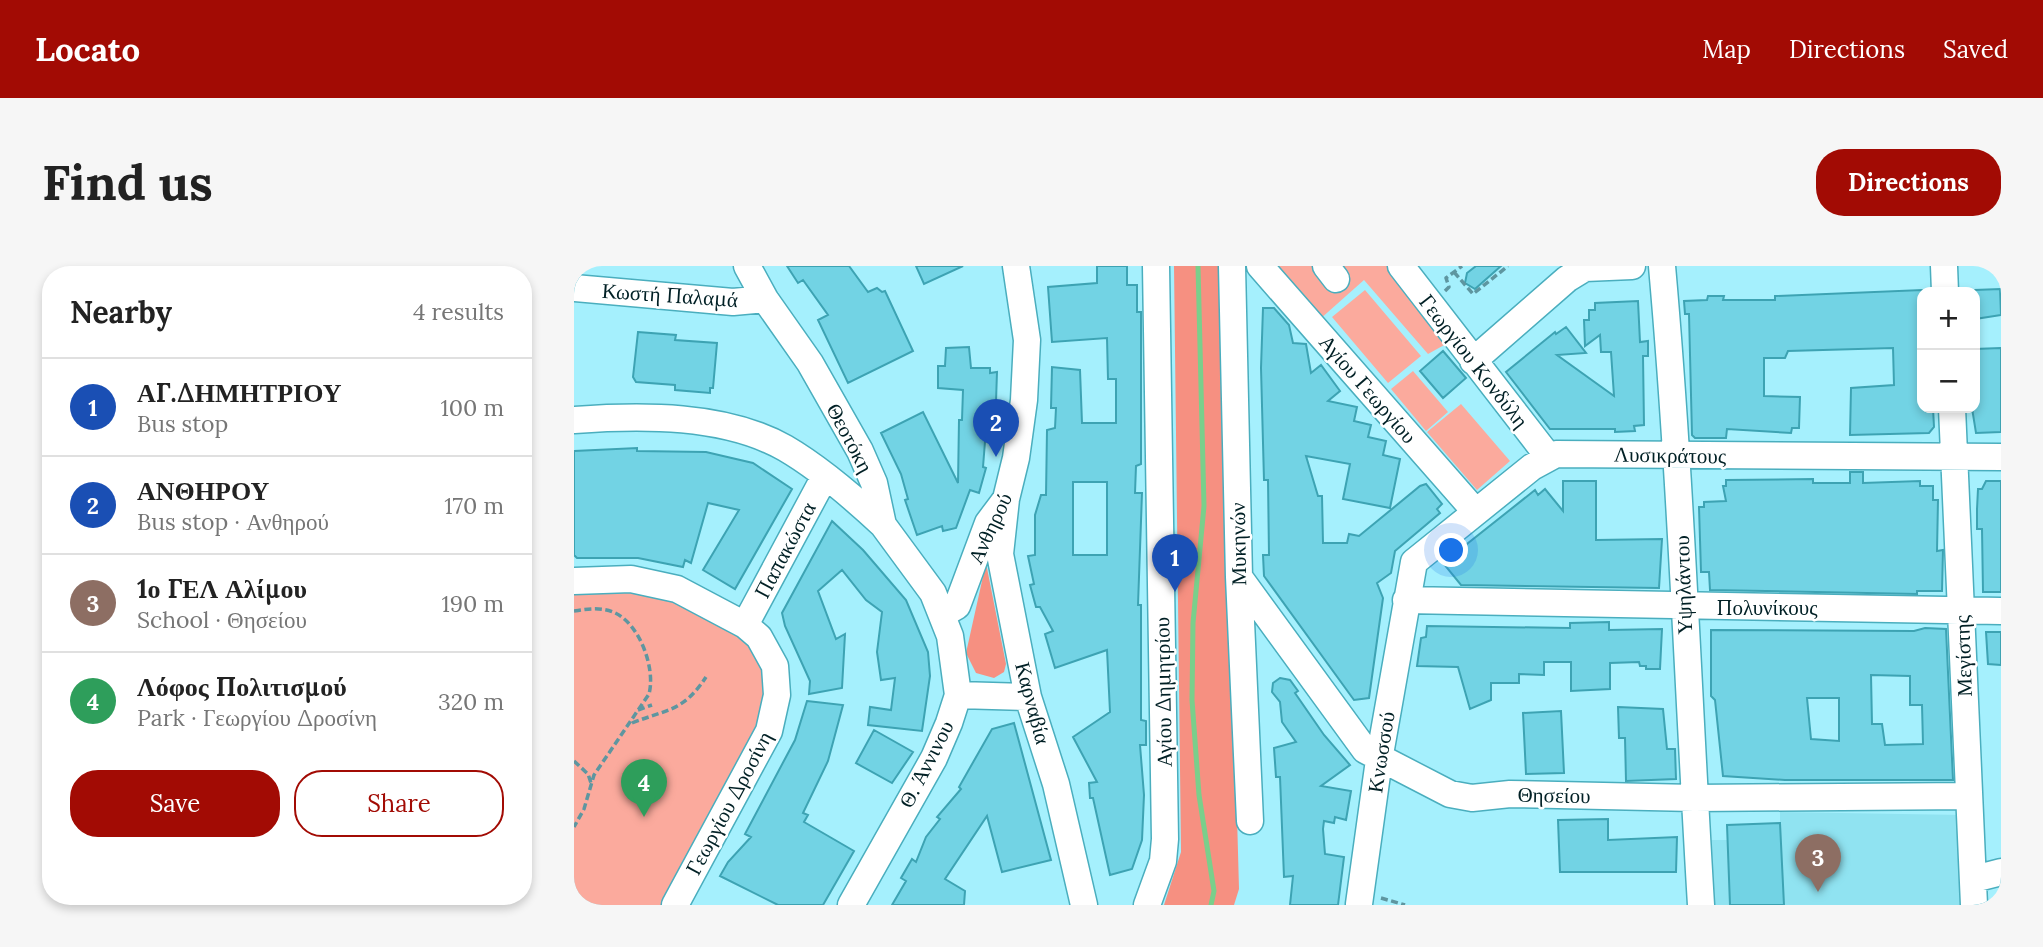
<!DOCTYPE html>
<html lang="en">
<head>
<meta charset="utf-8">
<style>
	:root { --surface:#fff; --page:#f6f6f6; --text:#222; --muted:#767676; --line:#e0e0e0; --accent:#a20b04 }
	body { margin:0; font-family:Lora,serif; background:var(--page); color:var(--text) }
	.controls { position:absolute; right:21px; top:21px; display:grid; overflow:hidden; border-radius:14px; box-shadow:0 4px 10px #0003 }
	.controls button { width:63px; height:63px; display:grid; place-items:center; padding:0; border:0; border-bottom:2px solid var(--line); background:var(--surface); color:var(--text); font:35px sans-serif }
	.you { position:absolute; left:878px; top:285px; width:24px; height:24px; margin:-18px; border:5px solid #fff; border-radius:50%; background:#1a73e8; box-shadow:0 0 0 10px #1a73e833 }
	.badge { display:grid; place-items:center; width:46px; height:46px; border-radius:50%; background:var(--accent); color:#fff; font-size:23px; font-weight:700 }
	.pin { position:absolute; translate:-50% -58px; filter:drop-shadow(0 2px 4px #0008) }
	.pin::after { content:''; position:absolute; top:37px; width:24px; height:21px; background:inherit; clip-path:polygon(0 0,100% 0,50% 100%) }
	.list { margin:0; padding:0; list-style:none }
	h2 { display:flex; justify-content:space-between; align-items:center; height:91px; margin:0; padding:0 28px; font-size:30px }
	h2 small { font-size:23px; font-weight:400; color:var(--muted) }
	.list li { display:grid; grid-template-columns:46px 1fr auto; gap:21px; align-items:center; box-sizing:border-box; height:98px; padding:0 28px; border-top:2px solid var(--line) }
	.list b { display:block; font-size:26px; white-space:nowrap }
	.list p { margin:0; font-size:23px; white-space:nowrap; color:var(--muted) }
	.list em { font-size:23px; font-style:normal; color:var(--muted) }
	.actions { display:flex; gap:14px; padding:21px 28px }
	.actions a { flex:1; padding:16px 0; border:2px solid var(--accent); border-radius:28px; text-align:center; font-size:24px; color:var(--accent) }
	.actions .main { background:var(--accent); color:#fff }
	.map { position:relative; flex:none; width:1427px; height:639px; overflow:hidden; border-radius:28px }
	header { display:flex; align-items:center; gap:42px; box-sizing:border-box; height:98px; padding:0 35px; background:var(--accent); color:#fff }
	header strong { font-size:33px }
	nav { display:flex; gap:38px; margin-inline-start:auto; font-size:24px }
	.intro { display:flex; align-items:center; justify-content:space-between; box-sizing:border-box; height:168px; padding:0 42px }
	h1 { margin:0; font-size:49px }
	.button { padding:18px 32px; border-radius:28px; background:var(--accent); color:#fff; font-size:24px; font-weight:700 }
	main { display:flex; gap:42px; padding:0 42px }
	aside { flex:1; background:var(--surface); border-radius:28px; box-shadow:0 4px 10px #0003 }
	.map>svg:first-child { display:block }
</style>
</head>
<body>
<header>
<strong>Locato</strong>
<nav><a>Map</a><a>Directions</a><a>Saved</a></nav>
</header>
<div class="intro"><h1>Find us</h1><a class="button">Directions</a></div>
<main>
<aside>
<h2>Nearby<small>4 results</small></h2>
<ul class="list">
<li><span class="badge" style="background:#1a4fb4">1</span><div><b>ΑΓ.ΔΗΜΗΤΡΙΟΥ</b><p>Bus stop</p></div><em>100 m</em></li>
<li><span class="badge" style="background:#1a4fb4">2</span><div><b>ΑΝΘΗΡΟΥ</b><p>Bus stop · Ανθηρού</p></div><em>170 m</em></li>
<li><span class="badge" style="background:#8d6e63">3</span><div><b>1ο ΓΕΛ Αλίμου</b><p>School · Θησείου</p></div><em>190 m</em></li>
<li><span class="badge" style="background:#2e9e5b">4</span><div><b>Λόφος Πολιτισμού</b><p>Park · Γεωργίου Δροσίνη</p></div><em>320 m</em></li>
</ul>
<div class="actions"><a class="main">Save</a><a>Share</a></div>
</aside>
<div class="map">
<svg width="1427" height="639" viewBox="0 0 1427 639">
	<rect width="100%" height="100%" fill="#a5f0fd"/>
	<!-- built -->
	<path fill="#90e3f1" d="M1206 546 1389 549 1386 639H1141L1137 574H1153V559L1206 557Z"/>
	<!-- green -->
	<path fill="#fbaa9d" d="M701 0H816L872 78 854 88 790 14 745 54Z
		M791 24 847 90 814 117 758 51Z
		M839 105 874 146 852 165 817 123Z
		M887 138 936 195 903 224 853 166Z
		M0 322 77 324 174 374 189 403 191 451 92 639H0Z"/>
	<!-- forest -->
	<path fill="#f69081" d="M600 0H648L665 623 660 639H590L607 586Z
		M412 297 432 398 430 406 420 412 402 407 392 387Z"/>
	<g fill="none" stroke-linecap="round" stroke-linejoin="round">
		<!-- stream -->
		<path stroke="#7acf8b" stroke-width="5" d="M624 0 630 240 619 357 618 434 625 529 640 625 637 639"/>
	</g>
	<!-- building -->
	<path fill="#72d3e4" stroke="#3da3b3" stroke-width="2" fill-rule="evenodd" d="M213 0H275L294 26 303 22 308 26 311 25 339 85 274 117 244 54 254 49 229 14 224 17Z
		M342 0H389L350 18Z
		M523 0H553V19H563V46H567V198L562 200 561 227H568L564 339H567V454L572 455V479H566L570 529 568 574 558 603 536 609 519 532H516L515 517 523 516 499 471 536 446 533 384 481 402 471 368 479 365 466 341H462L456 319 460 318 454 290 461 289V249L467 229H472L473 164 481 162 482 142H477L478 101 506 104 508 157H542V113H534L533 72 478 76 474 21 523 17ZM499 216H533V289H499Z
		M902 0H927L901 23 891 17 893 7Z
		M1426 23 1427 49 1401 53V24Z
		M1348 24V142H1359L1360 161 1355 167 1276 169 1277 122 1320 119 1319 82 1214 85 1211 92H1190V130L1226 131 1225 162H1218L1217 167 1153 163 1152 172H1121L1118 169 1115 48H1111L1110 35 1133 34 1134 30H1150L1149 34H1201V30Z
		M1064 35 1066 76 1074 75V90H1069L1070 159 1060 160 1061 165 1041 166V163H976L932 106 981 66 982 68 992 61 1012 87 983 89 1040 130 1037 86H1027L1026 69 1011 80 1010 54H1015V44H1021V37Z
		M689 42H700L715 59 719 77 732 78 737 107 747 99 766 125 754 135 783 141 780 155 797 159 794 171 812 175 809 189 826 193 816 242 769 233 776 198 732 190 744 230H748L749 277H773L775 268 785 270 846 220 852 218 868 238 863 243 866 247 821 285 817 307 803 317 809 332 795 432 780 434 690 310 689 289H695L694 214H690L687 102Z
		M64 66 102 69 101 74 143 77 139 122H136V127L101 124V119L62 116 59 111Z
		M395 81 397 102H416V107L423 106 421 165 412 163 409 201 412 202 405 227 396 224 382 262 369 265 368 260 343 269 331 234 334 233 327 208 307 167 349 146 384 217 385 154H388L389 124 364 122V100H371L372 82Z
		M1427 82V166L1402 167 1398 142H1401V83Z
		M869 85 892 112 869 132 846 105Z
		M63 182V185L132 186 179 197 218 223 161 323 129 304 165 244 134 237 117 297 111 294 109 301 64 292H3L0 289V185Z
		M1276 206H1289V217L1346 215V220H1359V234H1364L1363 285 1369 284 1368 325H1343V328L1136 324 1135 306H1127L1125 241H1130V236L1152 235 1149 220H1152V214L1239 213V217H1276Z
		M989 215H1022V274L1088 273 1085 322 887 319 869 297 961 224 964 229 971 223 989 245Z
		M1412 215H1427V326H1409L1408 263H1403V243L1404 223H1408Z
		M258 255 289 284 332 334 354 386 356 410 348 465 294 459 296 441 317 444 321 412 307 414 303 386 308 346 292 334 268 304 244 325 262 373 271 368 268 422 235 428 236 415 211 360 208 347Z
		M1035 356V364L1088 363 1086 403H1072V400H1066L1065 396 1036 397V423L997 425V396H970V409L945 408V417H917V434L896 443 884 401 843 400 847 372 852 371 853 360 996 362V357Z
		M1351 362 1372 363 1379 514H1211L1149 510 1141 434 1137 430V364L1340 365ZM1297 409 1336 410V439H1348L1349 478 1311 479 1308 458H1298ZM1233 432H1265V475L1237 473Z
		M1412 366H1427V399L1414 398Z
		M706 412 716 414 724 425 721 427 750 469 776 499 747 520 777 525 772 554 761 551 760 557 750 555 749 563 751 588 770 591 764 639H716L719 610 710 611 706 511H702L700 482 722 476 708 456 706 436 698 426 699 417Z
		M233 435 269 439 254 495 229 547 234 549 230 556 280 585 249 639H204L146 610 154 596 177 571 171 568 221 474Z
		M1044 441 1089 443 1093 483H1101L1102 513 1052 515 1051 472H1045Z
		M987 445 990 507 952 508 949 447Z
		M440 457 477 594 428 606 413 550 371 613 391 625 390 639H318L332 615 327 612 338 593 342 596 352 571 366 553 363 551 387 523 385 521 418 463Z
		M300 464 339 486 318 517 282 497Z
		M1034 553V574L1103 571 1102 606H986L984 554Z
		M1206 557 1210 639H1156L1153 559Z"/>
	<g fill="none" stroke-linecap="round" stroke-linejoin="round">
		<!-- minor casing -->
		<g stroke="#4aaebe" stroke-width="29">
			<path id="minor" d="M173 0 191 33 236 97 286 185 300 217 309 259 359 327 376 370 384 429 375 457 360 492 277 639
				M658 0 665 311 676 555
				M686 0 901 245
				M752 0 762 13
				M827 0 974 190
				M1088 0C1107 213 1114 426 1127 639
				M1370 0 1371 26
				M0 22 159 36 191 33
				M899 95 993 13 1011 2 1058 0
				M1378 142 1400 639
				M0 154C67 149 151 148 211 182 247 203 279 231 309 259
				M432 233 426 288 454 431 482 518 510 639
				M665 311 791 484 876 528 898 532 936 528 1120 532 1395 530
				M0 315 57 313 103 323 171 359 185 371 201 400 203 429 195 465 101 639
				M832 334 1427 345
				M369 348 383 340 414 257 432 233 442 192 450 134 453 74 442 0
				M171 359 251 210
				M384 429 454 431
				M1400 613 1427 606
				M785 638 805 494 840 296 958 201 982 188 1427 191
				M573 639 589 595 591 573 582 0"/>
		</g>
		<!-- path -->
		<path stroke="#5e96a0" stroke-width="3.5" stroke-dasharray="7 3.5" stroke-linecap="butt" d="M880 6 899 28 934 0
			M871 25 875 21 872 12 888 0
			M0 345C13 343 26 341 39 346 65 356 82 402 75 428L20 509 10 543 0 561
			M64 444 78 439
			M58 457C93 443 109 446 132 411
			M0 495 14 508 17 517
			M807 632 831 639"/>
		<!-- minor -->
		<use href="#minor" stroke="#fff" stroke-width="26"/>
	</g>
	<g text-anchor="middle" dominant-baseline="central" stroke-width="5" stroke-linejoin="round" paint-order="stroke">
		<!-- street labels -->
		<g font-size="21" fill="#012025" stroke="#fff">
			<text transform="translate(96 29) rotate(4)">Κωστή Παλαμά</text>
			<text transform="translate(900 95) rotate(52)">Γεωργίου Κονδύλη</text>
			<text transform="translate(794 123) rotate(49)">Αγίου Γεωργίου</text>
			<text transform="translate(276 172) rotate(62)">Θεοτόκη</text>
			<text transform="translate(1096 189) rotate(1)">Λυσικράτους</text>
			<text transform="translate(416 262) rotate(-65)">Ανθηρού</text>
			<text transform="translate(664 278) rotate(-91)">Μυκηνών</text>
			<text transform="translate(211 284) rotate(-62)">Παπακώστα</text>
			<text transform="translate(1109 319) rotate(-92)">Υψηλάντου</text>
			<text x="1193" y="341">Πολυνίκους</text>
			<text transform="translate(1389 390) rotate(-92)">Μεγίστης</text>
			<text transform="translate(589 426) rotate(-91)">Αγίου Δημητρίου</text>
			<text transform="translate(459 437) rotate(75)">Καρναβία</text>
			<text transform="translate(807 486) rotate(-81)">Κνωσσού</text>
			<text transform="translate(352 498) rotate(-63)">Θ. Άννινου</text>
			<text transform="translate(980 529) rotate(1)">Θησείου</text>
			<text transform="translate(155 537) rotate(-62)">Γεωργίου Δροσίνη</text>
		</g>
	</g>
</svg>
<div class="controls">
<button>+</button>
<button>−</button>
</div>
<div class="you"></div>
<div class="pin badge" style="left:601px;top:326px;background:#1a4fb4">1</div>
<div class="pin badge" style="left:422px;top:191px;background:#1a4fb4">2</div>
<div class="pin badge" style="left:1244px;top:626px;background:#8d6e63">3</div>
<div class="pin badge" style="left:70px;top:551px;background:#2e9e5b">4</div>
</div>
</main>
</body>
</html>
